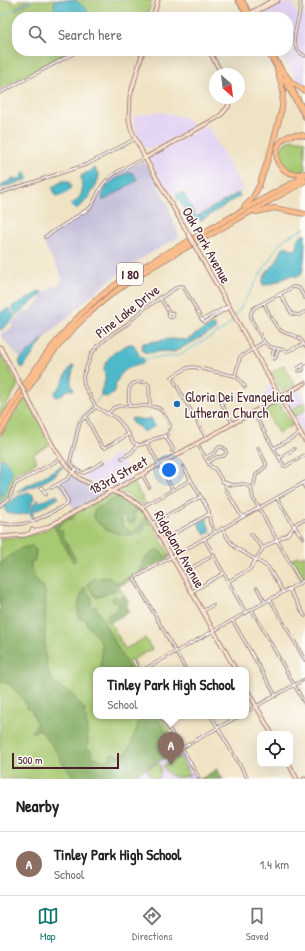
<!DOCTYPE html>
<html lang="en">
<head>
<meta charset="utf-8">
<style>
	:root { --surface:#fff; --page:#f2f2f2; --text:#222; --muted:#767676; --line:#e0e0e0; --accent:#0f766e }
	body { margin:0; font-family:"Patrick Hand",sans-serif; background:var(--page); color:var(--text) }
	.controls { position:absolute; right:12px; bottom:12px; display:grid; overflow:hidden; border-radius:8px; box-shadow:0 4px 16px #0002 }
	.controls button { width:36px; height:36px; display:grid; place-items:center; padding:0; border:0; border-bottom:1px solid var(--line); background:var(--surface); color:var(--text); font:20px sans-serif }
	.compass { position:absolute; left:209px; top:68px; width:36px; height:36px; border-radius:50%; background:var(--surface); box-shadow:0 4px 16px #0002; rotate:152deg }
	.scale { position:absolute; left:12px; bottom:10px; width:107px; box-sizing:border-box; padding-left:4px; border:2px solid #4a1f2b; border-top:0; font-size:11px; line-height:14px; white-space:nowrap; color:#4a1f2b; -webkit-text-stroke:3px #fdfcf7; paint-order:stroke }
	.you { position:absolute; left:169px; top:470px; width:14px; height:14px; margin:-10px; border:3px solid #fff; border-radius:50%; background:#1a73e8; box-shadow:0 0 0 6px #1a73e833 }
	.badge { display:grid; place-items:center; width:26px; height:26px; border-radius:50%; background:var(--accent); color:#fff; font-size:13px; font-weight:700 }
	.pin { position:absolute; translate:-50% -33px; filter:drop-shadow(0 1px 2px #0008) }
	.pin::after { content:''; position:absolute; top:21px; width:14px; height:12px; background:inherit; clip-path:polygon(0 0,100% 0,50% 100%) }
	.popup { position:absolute; left:93px; top:667px; width:156px; height:52px; box-sizing:border-box; display:grid; place-content:center; border-radius:8px; background:var(--surface); filter:drop-shadow(0 1px 3px #0005); font-size:13px; white-space:nowrap; color:var(--muted) }
	.popup b { font-size:15px; color:var(--text) }
	.popup::after { content:''; position:absolute; left:50%; top:100%; margin-left:-8px; border:8px solid transparent; border-top-color:var(--surface) }
	.list { margin:0; padding:0; list-style:none }
	h2 { display:flex; justify-content:space-between; align-items:center; height:52px; margin:0; padding:0 16px; font-size:17px }
	h2 small { font-size:13px; font-weight:400; color:var(--muted) }
	.list li { display:grid; grid-template-columns:26px 1fr auto; gap:12px; align-items:center; box-sizing:border-box; height:64px; padding:0 16px; border-top:1px solid var(--line) }
	.list b { display:block; font-size:15px; white-space:nowrap }
	.list p { margin:0; font-size:13px; white-space:nowrap; color:var(--muted) }
	.list em { font-size:13px; font-style:normal; color:var(--muted) }
	.icon { flex:none; width:22px; height:22px; fill:none; stroke:currentColor; stroke-width:2; stroke-linecap:round; stroke-linejoin:round }
	.map { position:relative; flex:none; width:305px; height:779px; overflow:hidden }
	.search { position:absolute; background:var(--surface); box-shadow:0 4px 16px #0002; left:12px; right:12px; top:12px; height:44px; display:flex; align-items:center; gap:10px; box-sizing:border-box; padding:0 14px; border-radius:16px; color:var(--muted); font-size:15px }
	.sheet { height:116px; background:var(--surface) }
	nav { display:flex; justify-content:space-around; align-items:center; box-sizing:border-box; height:56px; border-top:1px solid var(--line); background:var(--surface); font-size:11px; color:var(--muted) }
	nav a { display:grid; justify-items:center; gap:2px }
	nav .on { color:var(--accent) }
	.map>svg:first-child { display:block }
</style>
</head>
<body>
<div class="map">
<svg width="305" height="779" viewBox="0 0 305 779">
	<rect width="100%" height="100%" fill="#fdfcf7"/>
	<filter id="ink" filterUnits="userSpaceOnUse"><feTurbulence type="fractalNoise" baseFrequency=".025" numOctaves="2"/><feDisplacementMap in="SourceGraphic" scale="8" xChannelSelector="R" yChannelSelector="G"/><feConvolveMatrix kernelMatrix="1 2 1 2 8 2 1 2 1" color-interpolation-filters="sRGB"/></filter>
	<filter id="wash" filterUnits="userSpaceOnUse"><feTurbulence type="fractalNoise" baseFrequency=".012" numOctaves="4" result="noise"/><feDisplacementMap in="SourceGraphic" scale="16" xChannelSelector="R" yChannelSelector="G"/><feGaussianBlur stdDeviation="0.9" result="paint"/><feColorMatrix in="noise" values="0 0 0 0 0 0 0 0 0 0 0 0 0 0 0 0 0 1.4 0 .05"/><feComposite in="paint" operator="in"/></filter>
	<g filter="url(#wash)">
		<rect width="100%" height="100%" fill="#f0e3c4"/>
		<!-- built -->
		<path fill="#e3d3f3" d="M288 2 294 3 297 14 303 16 305 9V84L298 82 295 77V73L291 71 278 51H288V17H263V15L280 4Z
			M157 112 165 113 180 116 186 119 196 127 165 144 149 148H145L137 134 133 116Z
			M207 125 243 189 197 215 185 193 181 190 169 196 149 159 151 156Z
			M271 384 277 396 268 402 263 393 267 391 266 387Z
			M299 388 305 399V402L290 410 285 398Z
			M305 411V438L294 417Z
			M118 453 132 478 112 489 82 477 104 464 110 460 109 457Z
			M181 749 197 779H127Z"/>
		<!-- industrial -->
		<path fill="#c6c0da" d="M143 161 146 163 167 202 179 237 144 257 116 276 84 302 21 359 5 341 0 334 7 331 13 326 11 323 25 310 28 312 41 300 39 297 54 285 56 287 62 281 63 278 42 240 92 207 99 196 102 188 110 178Z
			M72 475 104 490V494L75 511 60 485Z"/>
		<!-- green -->
		<path fill="#a7c972" stroke="#78744e" d="M0 0H11L13 4 19 0H30L15 8 16 10 34 0H152L147 17H17V51H70L0 89Z
			M292 139 305 141V171C281 178 268 149 292 139Z
			M0 351 18 385 0 416Z
			M284 365 295 385 282 392 271 373Z
			M25 396 51 444 33 454 37 462 16 473 9 497 0 502V437Z
			M279 402 283 409 279 407 284 411 293 425 278 433 265 410 270 406H276L272 405Z
			M305 402V411L294 417 290 410Z
			M133 481 146 504 143 505 120 491 122 488Z
			M111 494C144 499 155 531 170 556L97 597H99L113 590H117L120 588 124 595 116 602 119 605C118 612 111 612 107 616L125 649 145 638 152 649 132 660 137 670H96V716H161L176 744 181 749 127 779H0V538L23 537 41 532Z
			M305 555V580L302 581 291 560 298 556 301 557Z
			M178 757H180L190 775C176 779 170 779 163 766Z
			M159 763C162 768 161 774 158 779H152L147 769Z"/>
		<!-- forest -->
		<path fill="#85ad64" stroke="#686648" d="M116 497 129 504 137 511 136 513 132 514 136 518 133 523H130L127 522 126 517 123 516 120 519 122 521V526L132 533 140 526 144 518 147 517 151 523 144 526 143 532C130 541 96 530 93 514L96 508 105 505 109 501 112 500Z
			M74 514 73 518 62 522 60 526H58V528L60 530 63 531 62 534 76 560 73 562 53 525Z
			M32 546 36 550 35 560 31 562V570L39 585 43 586 45 591C48 615 39 659 52 679 57 687 64 689 71 694 74 696 83 707 85 710V712L83 713 86 719 88 744 86 746 92 752V757L105 761 110 758V755L114 754 120 756C122 755 124 754 126 753 131 748 139 723 139 716H156L178 751 127 779H75L61 761 60 756 39 729 32 733 31 731 36 727C38 721 32 716 32 710L27 708C24 697 13 686 3 681L0 682V563L22 548Z
			M157 549 162 553 165 557 170 556 169 558 140 573C140 562 148 555 157 549Z
			M132 576 134 577 133 579 119 586 118 589C111 591 103 597 96 597L87 584 94 579 108 577 115 582H119Z
			M84 588H85L92 599 91 605 92 607H96L100 615 130 670H101C101 662 102 651 101 644 98 634 86 629 86 619H79C77 608 79 598 84 588Z
			M115 595 119 599 124 595 128 601 126 606 129 612 109 623 106 617 114 612 119 607V605L116 602H113L112 598Z
			M217 769 223 779H199H201Z"/>
		<!-- water -->
		<path fill="#4db9c9" stroke="#4c6c7a" d="M55 0H76C79 5 86 6 88 12L83 15 82 17H60L63 16V14C55 12 52 8 55 0Z
			M94 168 99 175C98 185 85 206 75 209L71 205C85 194 82 192 81 176Z
			M24 172H25L28 175V179L26 180 1 188 3 184 10 181 11 179H21Z
			M130 172 133 174 137 179 136 181 103 201C100 185 118 178 130 172Z
			M63 181H69L71 186C69 193 63 196 56 196L52 187Z
			M180 193 184 194 196 217 238 193 240 196 200 221 197 218 193 220 177 198 176 195Z
			M305 234C305 242 305 274 299 276 294 277 292 274 287 277 279 281 272 285 263 285L262 281 268 270 275 264 283 248 286 246 293 250 296 249 298 246 297 239Z
			M41 291 43 293 16 315 12 308 13 306Z
			M9 308 15 317 0 331V313Z
			M211 325H214L216 329 215 330 174 352 164 351 149 353 144 352 142 349V344L144 343 170 339 187 340Z
			M45 337 23 368 21 367 19 361Z
			M129 344H132L134 345 140 357 143 358 144 363C134 364 121 370 117 381 115 385 116 389 113 394L107 397 101 396C100 390 103 387 105 381 106 376 104 373 104 368 107 355 118 350 129 344Z
			M73 365 74 366 71 378V385L74 390H67L59 397 55 396V392C65 384 64 373 73 365Z
			M133 418 143 420 151 418 155 426 143 432 139 427 132 423 131 419Z
			M0 458 5 460 13 471 5 494 0 496Z
			M62 466V468C59 470 58 473 55 475 48 481 24 491 16 492Z
			M28 492 32 494 34 497 31 505 34 520 30 513 19 515 7 513 4 508 5 505 20 495Z
			M57 495 58 498 57 499 43 507 34 511 33 505 38 499 40 502Z
			M207 518V523L211 531 205 535 198 523Z"/>
		<g fill="none" stroke-linecap="round" stroke-linejoin="round">
			<!-- stream -->
			<path stroke="#4db9c9" stroke-width="1" d="M0 17 32 0
				M143 359 177 356 226 328 236 315 279 244 286 238 305 228
				M96 402 101 396
				M67 461 78 421 93 405
				M0 501 17 492"/>
		</g>
	</g>
	<g filter="url(#ink)">
		<g fill="none" stroke-linecap="round" stroke-linejoin="round">
			<!-- street casing -->
			<g stroke="#9d8178" stroke-width="3.5">
				<path id="street" d="M300 0C304 18 282 44 305 56
					M0 93 78 51
					M0 193 88 164 135 139
					M45 237 90 208C95 202 97 193 102 186 111 172 131 165 145 158
					M280 294 292 314 299 315 305 312
					M160 297 169 313
					M264 303C268 311 272 322 279 329 288 338 296 330 305 346
					M168.5 315a2.5 2.5 0 1 1 5 0a2.5 2.5 0 1 1-5 0Z
					M202 320 205 322 229 307
					M202 320 226 307H228
					M304 344 288 351 270 347 264 342 251 319V313L254 308 293 287 299 288 305 298
					M274 349 272 356 274 359 276 357 278 350
					M302 366 303 370 298 371V368L305 364
					M235 376 240 357 264 342
					M214 395 218 397 233 424
					M129 406C129 394 125 382 141 382 145 382 146 382 149 385L150 406
					M96 407 80 422 70 461C72 466 78 472 84 473L103 462
					M253 412 284 466H286L305 455
					M108 414 113 408 119 406H150L158 408 162 411 170 425 169 433 165 436 154 439 144 444 139 445 134 443 121 423 115 417 108 414 96 407 84 385 83 376 92 353 99 345 112 334 127 324 145 308 179 286H183L202 320
					M86 417 102 447 105 448 129 434
					M165 436 173 449 172 451
					M206 438 172 377 187 368 193 367 235 376 238 378 245 387
					M147 443 173 490
					M197 443 210 466 215 469 223 482 232 485 244 484 251 488 253 498 301 582
					M274 448 301 433
					M206 457 214 453 219 447H222L225 449 226 453 224 456 217 457 208 462
					M122 458 132 452 138 444
					M279 458 294 449
					M183 466 209 511 210 523 215 532
					M142 474 149 487
					M226 484V490L242 517
					M303 484 305 488
					M41 487 44 492 67 479 76 469
					M251 488 254 485 256 475 266 466V463L258 448
					M44 492 46 495
					M277 498 294 526 303 538
					M0 506 1 504 9 499 15 484 60 459
					M142 507 191 480
					M0 523C27 529 44 516 67 504L68 501 58 484
					M153 523 200 497
					M222 528 229 540 236 548 268 567 283 592
					M30 533 32 529 35 531
					M251 534 263 548
					M204 538 246 613
					M163 540 209 514
					M181 574 214 555
					M229 581 250 569 263 548 288 534 298 522 305 520
					M257 588 265 602
					M289 589 305 616
					M193 591 224 573
					M270 599 305 660
					M252 610 305 704
					M203 611 213 605
					M233 621 276 696
					M133 660 138 670
					M143 670 305 580
					M186 670 134 578 305 482
					M246 712 305 679
					M161 716 179 745 182 748 199 778
					M211 716 248 779
					M182 748 239 716"/>
			</g>
			<!-- secondary casing -->
			<g stroke="#9d8178" stroke-width="5">
				<path id="secondary" d="M250 13H254L278 0
					M153 17 158 0
					M239 17 247 15 273 0
					M143 51 130 96 129 119 131 129 145 158 189 235
					M209 51 222 74
					M145 158 220 116 228 107 230 98
					M196 248 305 441
					M0 347 19 382
					M28 399C40 421 60 467 82 480 105 492 128 491 147 513L236 670
					M0 537 25 535 48 527 305 383
					M246 688 272 734
					M289 764 297 779
					M304 779H305"/>
			</g>
			<!-- primary casing -->
			<g stroke="#9d8178" stroke-width="5.5">
				<path id="primary" d="M238 0 248 17
					M242 0 252 17
					M267 51 305 117
					M271 51 280 67
					M286 78 305 112"/>
			</g>
			<!-- highway casing -->
			<g stroke="#9d8178" stroke-width="6">
				<path id="highway" d="M279 66 292 83 305 91
					M305 136C267 126 267 182 305 173
					M244 207 252 199 259 186 272 147 282 108 283 90 277 69
					M256 212 274 208 305 214
					M0 424C23 385 47 349 79 316 111 282 153 261 194 238 231 217 268 196 305 176
					M0 433C25 393 49 351 84 318 122 281 168 257 215 232 245 215 275 198 305 181"/>
			</g>
			<!-- street -->
			<use href="#street" stroke="#fff" stroke-width="1.5"/>
			<!-- secondary -->
			<use href="#secondary" stroke="#fde4d1" stroke-width="3"/>
			<!-- primary -->
			<use href="#primary" stroke="#fabc8b" stroke-width="3.5"/>
			<!-- highway -->
			<use href="#highway" stroke="#fabc8b" stroke-width="4.5"/>
			<!-- secondary-bridge casing -->
			<g stroke="#9d8178" stroke-width="5" stroke-linecap="butt">
				<path id="secondary-bridge" d="M189 235 196 248
					M19 382 28 399"/>
			</g>
			<!-- secondary-bridge -->
			<use href="#secondary-bridge" stroke="#fde4d1" stroke-width="3"/>
		</g>
	</g>
	<!-- markers -->
	<circle fill="#1f6fb2" stroke="#fdfcf7" stroke-width="1.5" cx="177" cy="404" r="4"/>
	<g text-anchor="middle" dominant-baseline="central" stroke-width="3" stroke-linejoin="round" paint-order="stroke">
		<!-- shield labels -->
		<rect fill="#fdfcf7" stroke="#806168" stroke-width="1" x="117" y="263" width="26" height="22" rx="3"/>
		<g font-size="13" font-weight="bold" fill="#4a1f2b">
			<text x="130" y="274">I 80</text>
		</g>
		<!-- street labels -->
		<g font-size="14" fill="#4a1f2b" stroke="#fdfcf7">
			<text transform="translate(207 245) rotate(61)">Oak Park Avenue</text>
			<text transform="translate(127 311) rotate(-38)">Pine Lake Drive</text>
			<text transform="translate(118 475) rotate(-29)">183rd Street</text>
			<text transform="translate(180 549) rotate(60)">Ridgeland Avenue</text>
		</g>
		<!-- poi labels -->
		<g font-size="14" fill="#4a1f2b" stroke="#fdfcf7" text-anchor="start">
			<text x="185" y="396">Gloria Dei Evangelical<tspan x="185" dy="16">Lutheran Church</tspan></text>
		</g>
	</g>
</svg>
<div class="controls">
<button><svg class="icon" aria-label="locate" viewBox="0 0 24 24"><circle cx="12" cy="12" r="6"/><path d="M12 2v4M12 18v4M2 12h4M18 12h4"/></svg></button>
</div>
<svg class="compass" viewBox="-18 -18 36 36"><path d="M0-13l5 13h-10z" fill="#e53935"/><path d="M0 13l5-13h-10z" fill="#767676"/></svg>
<div class="scale">500 m</div>
<div class="you"></div>
<div class="pin badge" style="left:171px;top:765px;background:#8d6e63">A</div>
<div class="popup"><b>Tinley Park High School</b>School</div>
<div class="search"><svg class="icon" aria-label="search" viewBox="0 0 24 24"><circle cx="10" cy="10" r="6"/><path d="M15 15l6 6"/></svg>Search here</div>
</div>
<section class="sheet">
<h2>Nearby<small></small></h2>
<ul class="list">
<li><span class="badge" style="background:#8d6e63">A</span><div><b>Tinley Park High School</b><p>School</p></div><em>1.4 km</em></li>
</ul>
</section>
<nav>
<a class="on"><svg class="icon" aria-label="map" viewBox="0 0 24 24"><path d="M3 6l6-2 6 2 6-2v14l-6 2-6-2-6 2zM9 4v14M15 6v14"/></svg>Map</a>
<a><svg class="icon" aria-label="directions" viewBox="0 0 24 24"><path d="M12 3l9 9-9 9-9-9zM9 14v-3h6M13 9l2 2-2 2"/></svg>Directions</a>
<a><svg class="icon" aria-label="saved" viewBox="0 0 24 24"><path d="M7 4h10v16l-5-4-5 4z"/></svg>Saved</a>
</nav>
</body>
</html>
